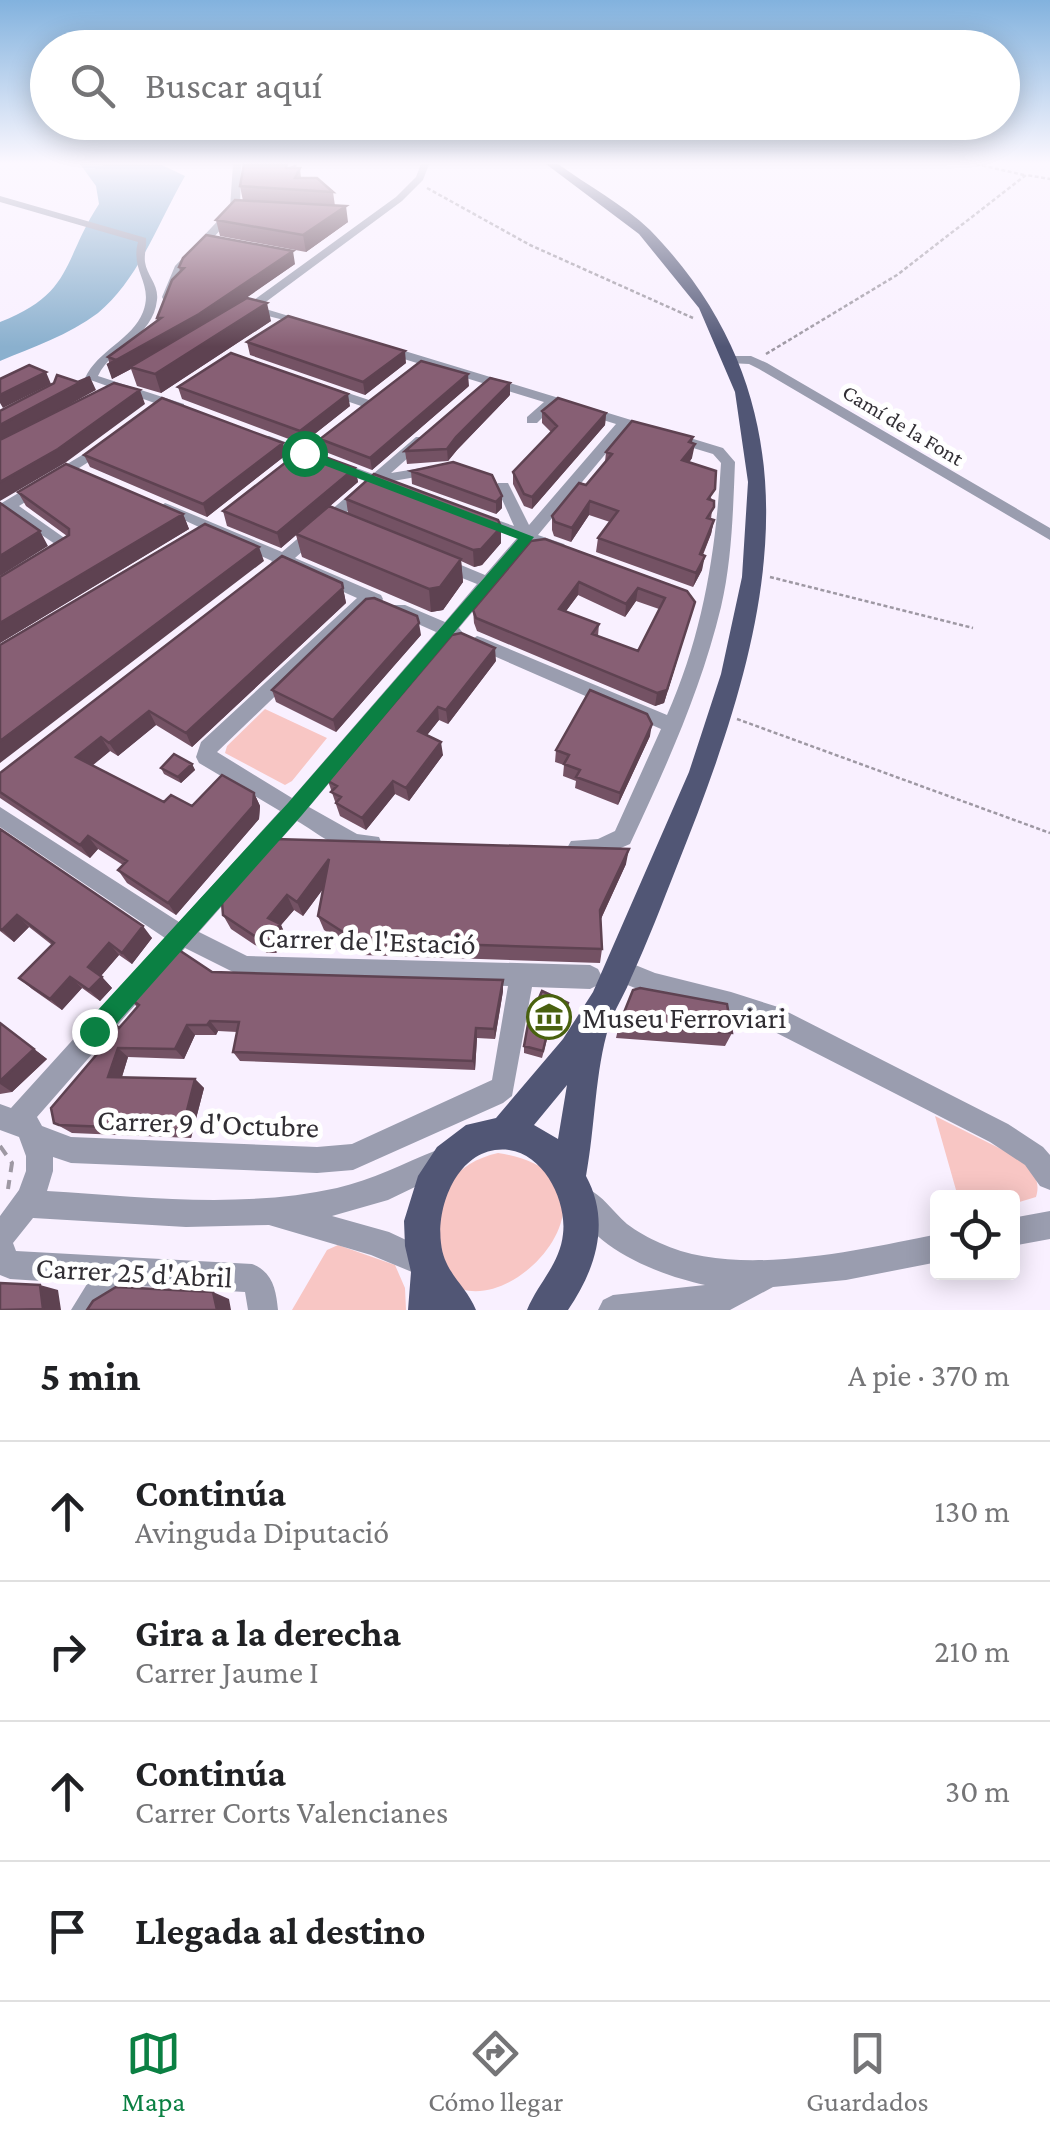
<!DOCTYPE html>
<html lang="es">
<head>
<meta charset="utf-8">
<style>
	:root { --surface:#fff; --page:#f2f2f2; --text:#202124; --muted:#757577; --line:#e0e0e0; --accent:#0b8043 }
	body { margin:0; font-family:"Crimson Pro",serif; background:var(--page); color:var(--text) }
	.controls { position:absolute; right:30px; bottom:30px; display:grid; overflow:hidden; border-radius:10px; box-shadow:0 5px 25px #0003 }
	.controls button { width:90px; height:90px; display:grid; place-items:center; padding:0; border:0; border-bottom:2px solid var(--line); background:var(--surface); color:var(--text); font:50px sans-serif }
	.stop { position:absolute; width:30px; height:30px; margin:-22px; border:8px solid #0b8043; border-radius:50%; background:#fff }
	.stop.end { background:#0b8043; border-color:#fff; box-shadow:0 2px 10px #0008 }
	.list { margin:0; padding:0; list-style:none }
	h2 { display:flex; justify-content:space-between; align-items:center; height:130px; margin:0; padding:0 40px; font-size:42px }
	h2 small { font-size:32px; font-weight:400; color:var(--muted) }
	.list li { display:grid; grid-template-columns:65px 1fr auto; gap:30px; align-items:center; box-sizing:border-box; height:140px; padding:0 40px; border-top:2px solid var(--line) }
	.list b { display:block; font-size:38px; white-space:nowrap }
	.list p { margin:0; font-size:32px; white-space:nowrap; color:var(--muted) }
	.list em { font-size:32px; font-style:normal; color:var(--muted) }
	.icon { flex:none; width:55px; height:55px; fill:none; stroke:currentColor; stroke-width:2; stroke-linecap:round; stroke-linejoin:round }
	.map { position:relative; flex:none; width:1050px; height:1310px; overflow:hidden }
	.search { position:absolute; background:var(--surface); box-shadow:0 5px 25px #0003; left:30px; right:30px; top:30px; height:110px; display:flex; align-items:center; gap:25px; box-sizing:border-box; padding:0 35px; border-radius:55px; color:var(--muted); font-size:38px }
	.sheet { height:690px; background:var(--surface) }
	nav { display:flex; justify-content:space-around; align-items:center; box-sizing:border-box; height:140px; border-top:2px solid var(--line); background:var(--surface); font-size:28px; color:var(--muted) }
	nav a { display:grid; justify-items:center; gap:5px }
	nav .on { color:var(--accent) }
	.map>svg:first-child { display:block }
</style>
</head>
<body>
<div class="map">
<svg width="1050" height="1310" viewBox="0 0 1050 1310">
	<rect width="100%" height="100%" fill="#f9f0ff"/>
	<!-- green -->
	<path fill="#f8c6c4" d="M265 709 327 738 292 781 285 785 225 753 227 746Z
		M935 1116 1023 1160C1033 1171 1041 1181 1036 1197L1013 1204 1012 1198 958 1197Z
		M498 1153C633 1173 528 1310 461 1289 448 1273 439 1264 438 1243 435 1197 450 1164 498 1153Z
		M338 1245 395 1265 405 1288 406 1310H292L327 1250Z"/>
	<!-- water -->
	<path fill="#8ab0ce" d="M80 164 162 165 185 176C159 221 139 279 98 313 69 335 33 347 0 361V322C74 293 62 261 99 204L96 186Z"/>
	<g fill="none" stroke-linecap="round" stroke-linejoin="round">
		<!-- path-far1 -->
		<path stroke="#9e98a3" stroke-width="2.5" stroke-dasharray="4 2.5" stroke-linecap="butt" d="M976 164 1024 175
			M427 188 530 245 693 318
			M766 354 897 275 1026 175 1050 179
			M770 577 973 628
			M737 719 1050 833"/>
		<!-- path -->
		<path stroke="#9e98a3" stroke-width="4" stroke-dasharray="11 8" stroke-linecap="butt" d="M0 1146 12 1163 8 1189"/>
		<!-- minor -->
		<path fill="#9a9daf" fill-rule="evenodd" d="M233 164H241L240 209 184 269 171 299H163L162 297 175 266 230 208Z
			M421 164H429L423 180 402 201 259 307 312 323V327L252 312H243V308L396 197 416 177Z
			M0 196 146 238C147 245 144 254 145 262 147 276 159 285 157 300 153 338 112 346 98 376L184 404V410H174L85 378C98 350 132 340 143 312 154 283 130 272 138 242L0 202Z
			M385 345 723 448 735 462C733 511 732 560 721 607 701 690 666 767 630 844L600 857 571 855 567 848 571 841 598 839 615 831 661 729 471 646 468 642 477 636 483 638 667 715C703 634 716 551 721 463L713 454 627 428 538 535 564 544 567 548 564 552 559 553 530 543 459 628 462 632 459 636 451 638 309 807 357 834 379 837 382 844 379 851C350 861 321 835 297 821L199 932 247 956 590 965 598 969 602 977 598 985 590 989 532 987 512 1096 503 1103 353 1170 317 1173 71 1163 53 1157V1171L47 1191C143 1197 242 1209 337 1188 372 1180 404 1163 437 1150L446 1154 450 1163 446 1172 388 1200 332 1216 389 1232 434 1253 438 1263 434 1273 424 1277 371 1255 269 1225 186 1227 33 1218 13 1243 16 1251 252 1264C273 1272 276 1290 278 1310H248L245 1292 121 1285 104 1310H71L87 1284 10 1279 0 1275V1216L19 1190 26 1171V1156L19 1137 0 1130V1104L11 1108 165 938 0 827V807L179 922 280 811 199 763 196 757 201 742 357 598 285 566 272 568 270 564 272 561 158 508 165 503 170 505 282 552 365 481 259 442V436H269L373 474 416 437H426L428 440 391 473 434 466 439 467V473L393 481 397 485 390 489 377 485 295 558 381 595 383 599 381 603 371 604 217 752 292 798 436 632 393 613 391 609 393 605H405L445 622 477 584 437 568 435 564 437 560H449L485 575 517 538 475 522 472 519 480 514 514 526 496 486 498 483H508L529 525 616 424 555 405 537 423H527V417L544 402 381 352V346ZM185 948 245 978 508 986 492 1080 352 1144 317 1147 71 1137 42 1126 37 1117Z
			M733 356H751L767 363 1050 528V540L759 369 749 364 729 363 727 360Z
			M330 387 372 401 373 404 367 408 326 394V388Z
			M104 442 111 446 109 449 19 506 73 544 60 558H48L46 554 55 544 8 512 0 516V504Z
			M618 958 655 973 731 992 778 1007 1008 1124 1043 1147 1050 1155V1190L1040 1186 1025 1165 990 1142 763 1026 655 996 610 978 606 970 610 962Z
			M586 1188C603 1195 613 1212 627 1224 636 1231 649 1238 660 1243 735 1279 859 1250 938 1234V1262L846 1280 773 1287 730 1310H598L603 1300 613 1295 705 1285C659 1275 592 1249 572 1202L576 1192Z
			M1050 1211V1239L1012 1246V1218Z"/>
		<!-- major -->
		<path fill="#515675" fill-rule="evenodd" d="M546 164H558C587 185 624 205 650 230 835 420 764 649 677 866 662 904 648 941 631 978 625 994 614 1010 609 1026 595 1070 595 1129 586 1176 611 1222 596 1269 568 1310H527C538 1283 560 1264 563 1234 567 1202 545 1155 509 1150 460 1144 436 1204 441 1243 444 1273 466 1285 476 1310H408L411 1272 405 1246 404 1221 418 1176 437 1147 466 1125 496 1118 563 1039 593 992 689 772 721 674 742 577 748 482 735 392 699 308 639 234ZM567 1085 558 1139 534 1125Z"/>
	</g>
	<!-- wall -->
	<path fill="#745264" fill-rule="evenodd" d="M297 164 296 168H300L301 178 333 192 335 206 348 222 306 252 220 236 216 220 243 201 240 186Z
		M295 264 241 301 271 321 161 393 137 386 131 369 112 379 108 357 158 320 157 318 180 272 179 267Z
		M247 342 406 363 365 395 250 355Z
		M469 386 372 470 323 451 320 439Z
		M178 387 350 406 302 444 182 399Z
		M510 395 457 450 448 461 407 464 405 451Z
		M542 411 606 413 605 425 532 509 524 506 513 484V472L551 432 542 423Z
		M692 443V458L689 463 713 501 711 519 714 520 711 534 703 555 702 570 693 587 596 552 598 538 610 522 589 515 571 542 554 536 552 530V516L586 485 605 462 606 452Z
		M84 455H286L207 517 90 467Z
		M453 462 502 508 496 514 412 484 411 471Z
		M355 468 358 482 330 506 348 513 346 499 501 543 482 565 474 567 461 561 463 582 443 610 431 612 302 557 296 535 281 548 227 526 223 511Z
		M18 492 183 514 189 529 0 643V577L67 536 26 506Z
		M531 541 695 602 664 703 655 706 477 631 474 623 473 610ZM578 595 625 617 636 601 659 609 638 651 598 636 599 624 566 611Z
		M342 583 346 603 192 747 156 725 118 756 110 751 92 766 164 802 192 806 254 793 260 806 259 819 176 915 127 883 118 870 123 865 98 849 90 858 0 798V773Z
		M421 635 336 732 276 702 272 690Z
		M496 661 448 724 439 720 427 735 443 755 409 801 395 794 366 830 340 816 328 781Z
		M650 736 618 805 575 788 576 781 563 776 564 765 555 762 556 750Z
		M192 764 195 770 181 783 164 774 161 768Z
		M0 829 152 938 132 964 119 955 101 976 112 988 100 1001 82 988 62 1010 32 989 19 978 52 945 29 927 14 942 0 931Z
		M275 839 626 864 601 919 602 949 600 963 362 955 324 930 318 916 323 889 303 916 294 910 281 925 287 939 276 953H267L231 929 223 915Z
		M212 972 503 991 495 1039 477 1038 475 1070 240 1061 233 1052 237 1032 218 1031 216 1035H195L184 1059 128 1057 122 1077 195 1079 204 1088 191 1138 72 1133 54 1123 96 1056 84 1046 119 1028 137 1007 128 997Z
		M568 1010 557 1036 549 1032 542 1058 524 1053V1046Z
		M0 1023 47 1059 12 1092 0 1094Z
		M619 1025 732 1033 725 1046 616 1038Z"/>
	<!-- shaded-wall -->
	<path fill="#5e4251" d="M346 206 348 222 306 252 303 235Z
		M293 251 295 264 203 328 130 367 131 369 112 379 107 365Z
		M267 303 271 321 161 393 155 374Z
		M405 351 406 363 365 395 363 382Z
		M46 372 51 384 3 408 0 403V395Z
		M468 374 469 386 372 470 370 458Z
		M90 377 96 390 0 443V425Z
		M510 383V395L457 450 448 461 447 449 456 437Z
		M140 390 145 404 65 463 0 501V482Z
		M348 394 350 406 302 444 300 431Z
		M606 413 605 425 532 509V497Z
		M693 437 691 449 695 444 692 458 679 474 682 460 689 442Z
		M283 443 286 455 207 517 203 504Z
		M355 468 358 482 281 548 277 533Z
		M502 496V508L496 514V502Z
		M590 501 589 515 571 542 572 528Z
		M183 514 189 529 0 643V623Z
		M714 520 711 534 697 568 700 554Z
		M501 527V543L482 565 474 567 473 550Z
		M40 531 48 546 0 576V556Z
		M259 547 264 561 0 763V741Z
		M705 556 702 570 693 587 696 573Z
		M461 559 463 582 443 610 431 612 429 589Z
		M579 582 578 595 558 622 559 609Z
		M343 588 346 603 192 747 186 733Z
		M638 588 636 601 625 617 626 604Z
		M695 602 664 703 655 706 657 693Z
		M419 623 421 635 336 732 333 720Z
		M495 648 496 661 448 724 446 710Z
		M438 707 439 720 420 744 418 731Z
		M149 711 156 725 118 756 109 743Z
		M652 724 650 736 618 805 620 793Z
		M101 737 110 751 85 771 76 757Z
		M441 742 443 755 409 801 406 788Z
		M192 764 195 770 181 783 178 777Z
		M393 781 395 794 366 830 362 818Z
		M254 793 260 806 259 819 176 915 168 903Z
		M88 836 98 849 90 858 80 845Z
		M629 849 626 864 598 925 600 910Z
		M329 859 334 874 303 916 297 902Z
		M287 895 294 910 281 925 287 939 276 953 269 939 268 918Z
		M17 915 29 927 14 942 2 930Z
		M143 926 152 938 132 964 122 953Z
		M109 943 119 955 99 978 88 967Z
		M70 977 82 988 62 1010 50 999Z
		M102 977 112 988 100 1001 89 990Z
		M503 980V991L495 1039 494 1029Z
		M568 1003V1010L557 1036 558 1029Z
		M210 1021 218 1031 216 1035 207 1025Z
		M187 1025 195 1035 184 1059 175 1049Z
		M476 1028 477 1038 475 1070 473 1061Z
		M118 1048 128 1057 119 1086 108 1077Z
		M34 1049 47 1059 12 1092 0 1084V1081Z
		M195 1079 204 1088 191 1138 182 1130Z
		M40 1285 58 1290 61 1310H42Z
		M213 1292 229 1299 231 1310H217Z"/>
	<!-- building -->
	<path fill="#875f74" stroke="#5e4251" stroke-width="2.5" fill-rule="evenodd" d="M244 164H287L286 168H300L295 178H317L333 192 240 186Z
		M235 200 346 206 303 235 216 220Z
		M206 235 293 251 199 314 107 365 116 360 108 357 161 318H157L172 280 184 268 179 267 183 258Z
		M247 298 267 303 155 374 130 367Z
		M288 316 405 351 363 382 247 342Z
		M231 353 348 394 300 431 178 387Z
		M421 361 468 374 370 458 320 439Z
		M29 365 46 372 0 395V379Z
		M57 375 78 382 90 377 0 425V411L54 383Z
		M490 378 510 383 456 437 447 449 405 451Z
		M114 383 140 390 58 449 0 482V440Z
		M162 398 283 443 203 504 84 455Z
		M558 398 606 413 532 497 524 494 513 472 557 426 542 411Z
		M632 421 693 437 689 442 695 444 682 460 716 471 715 489 708 499 714 501V507L707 518 714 520 700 554 705 556 696 573 598 538 618 511 590 501 572 528 555 522 552 516 579 483 586 485 612 454 606 452Z
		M303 449 355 468 277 533 223 511Z
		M453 462 492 475 502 496 496 502 411 471Z
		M66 464 183 514 0 623V577L69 535V529L18 492Z
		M374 474 498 520 501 527 481 549 473 550 346 499Z
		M0 503 40 531 0 556Z
		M329 506 461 559 440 587 429 589 296 534Z
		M205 524 259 547 0 741V645Z
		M545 539 687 591 695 602 667 690 657 693 476 618 473 610 531 541ZM579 582 626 604 638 588 665 598 638 651 592 634 599 624 559 609Z
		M282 556 342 583 343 588 186 733 149 711 109 743 101 737 76 757 164 802 171 795 192 806 222 775 254 793 253 806 168 903 118 870 127 861 88 836 80 845 0 792V773Z
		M374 598 417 616 419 623 333 720 272 690 366 599Z
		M461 633 495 648 446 710 438 707 418 731 441 742 406 788 393 781 362 818 336 803 341 797 331 792 337 786 328 781 452 635Z
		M590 690 647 714 652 724 620 793 576 777 580 770 564 764 569 755 556 750Z
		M174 754 192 764 178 777 161 768Z
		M0 829 143 926 122 953 109 943 88 967 102 977 89 990 70 977 50 999 19 978 54 943 17 915 2 930 0 929Z
		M275 839 629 849 600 910 602 949 357 941 318 916 329 859 297 902 287 895 268 918 280 924 269 939H259L223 915 222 902Z
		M173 946 212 972 503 980 494 1029 476 1028 473 1061 233 1052 239 1022 210 1021 207 1025H187L175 1049 118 1048 108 1077 195 1079 182 1130 59 1125 54 1123 51 1108 103 1047 84 1046 108 1019 119 1028 127 1019 139 1005 128 997Z
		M640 988 727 1004 732 1033 619 1025 633 990Z
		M542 991 568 1003 558 1029 549 1025 543 1051 524 1046 528 1024Z
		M0 1023 34 1049 0 1081Z
		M0 1283 40 1285 43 1309 0 1310Z
		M116 1287 213 1292 217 1310H87L93 1301Z"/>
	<!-- sky -->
	<linearGradient id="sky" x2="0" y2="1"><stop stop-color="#82b2de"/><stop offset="0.47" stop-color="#fcf8ff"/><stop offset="1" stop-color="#fcf8ff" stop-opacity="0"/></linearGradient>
	<rect width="1050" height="347" fill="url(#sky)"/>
	<!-- route -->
	<path fill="#0b8043" d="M300 451H309L534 537 302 815 103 1039 94 1042 86 1039 83 1031 86 1023 288 803 518 539 300 456Z"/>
	<!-- icons -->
	<defs>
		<g id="museum-ring" transform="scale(2.25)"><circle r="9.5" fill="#fff" stroke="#49610f" stroke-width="1.5"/><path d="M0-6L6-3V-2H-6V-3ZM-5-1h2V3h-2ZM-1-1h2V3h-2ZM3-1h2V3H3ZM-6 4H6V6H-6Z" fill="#49610f"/></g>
	</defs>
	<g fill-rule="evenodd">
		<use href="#museum-ring" x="549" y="1017"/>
	</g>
	<g text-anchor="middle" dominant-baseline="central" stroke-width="10" stroke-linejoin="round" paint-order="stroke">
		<!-- far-street labels -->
		<g font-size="22" fill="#312e34" stroke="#fff">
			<text transform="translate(903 425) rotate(31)">Camí de la Font</text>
		</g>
		<!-- near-street labels -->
		<g font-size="30" fill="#312e34" stroke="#fff">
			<text transform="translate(367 940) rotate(2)">Carrer de l'Estació</text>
			<text transform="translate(208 1123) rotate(2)">Carrer 9 d'Octubre</text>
			<text transform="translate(134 1272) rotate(3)">Carrer 25 d'Abril</text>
		</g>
		<!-- near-poi labels -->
		<g font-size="30" fill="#312e34" stroke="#fff" text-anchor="start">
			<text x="582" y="1017">Museu Ferroviari</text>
		</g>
	</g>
</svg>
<div class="controls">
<button><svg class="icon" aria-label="locate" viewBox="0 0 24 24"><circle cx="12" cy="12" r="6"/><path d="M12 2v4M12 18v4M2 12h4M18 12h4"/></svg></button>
</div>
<div class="stop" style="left:304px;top:453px"></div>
<div class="stop end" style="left:94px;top:1031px"></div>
<div class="search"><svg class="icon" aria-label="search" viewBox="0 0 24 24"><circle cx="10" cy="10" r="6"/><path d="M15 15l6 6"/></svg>Buscar aquí</div>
</div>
<section class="sheet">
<h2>5 min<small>A pie · 370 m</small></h2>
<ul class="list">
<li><svg class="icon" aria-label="ahead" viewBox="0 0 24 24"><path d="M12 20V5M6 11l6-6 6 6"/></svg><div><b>Continúa</b><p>Avinguda Diputació</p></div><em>130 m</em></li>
<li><svg class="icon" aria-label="right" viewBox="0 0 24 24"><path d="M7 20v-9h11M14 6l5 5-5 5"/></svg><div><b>Gira a la derecha</b><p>Carrer Jaume I</p></div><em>210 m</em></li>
<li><svg class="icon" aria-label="ahead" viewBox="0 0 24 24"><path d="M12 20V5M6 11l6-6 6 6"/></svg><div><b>Continúa</b><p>Carrer Corts Valencianes</p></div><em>30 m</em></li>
<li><svg class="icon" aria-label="arrive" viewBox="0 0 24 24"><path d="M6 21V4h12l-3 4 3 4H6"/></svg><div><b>Llegada al destino</b></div></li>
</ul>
</section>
<nav>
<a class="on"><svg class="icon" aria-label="map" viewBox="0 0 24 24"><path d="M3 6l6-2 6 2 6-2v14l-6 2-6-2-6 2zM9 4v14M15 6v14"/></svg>Mapa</a>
<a><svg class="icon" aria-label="directions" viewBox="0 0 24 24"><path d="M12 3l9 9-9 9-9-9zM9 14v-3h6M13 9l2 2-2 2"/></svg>Cómo llegar</a>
<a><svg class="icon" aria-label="saved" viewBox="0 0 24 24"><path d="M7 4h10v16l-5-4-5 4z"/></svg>Guardados</a>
</nav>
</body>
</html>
